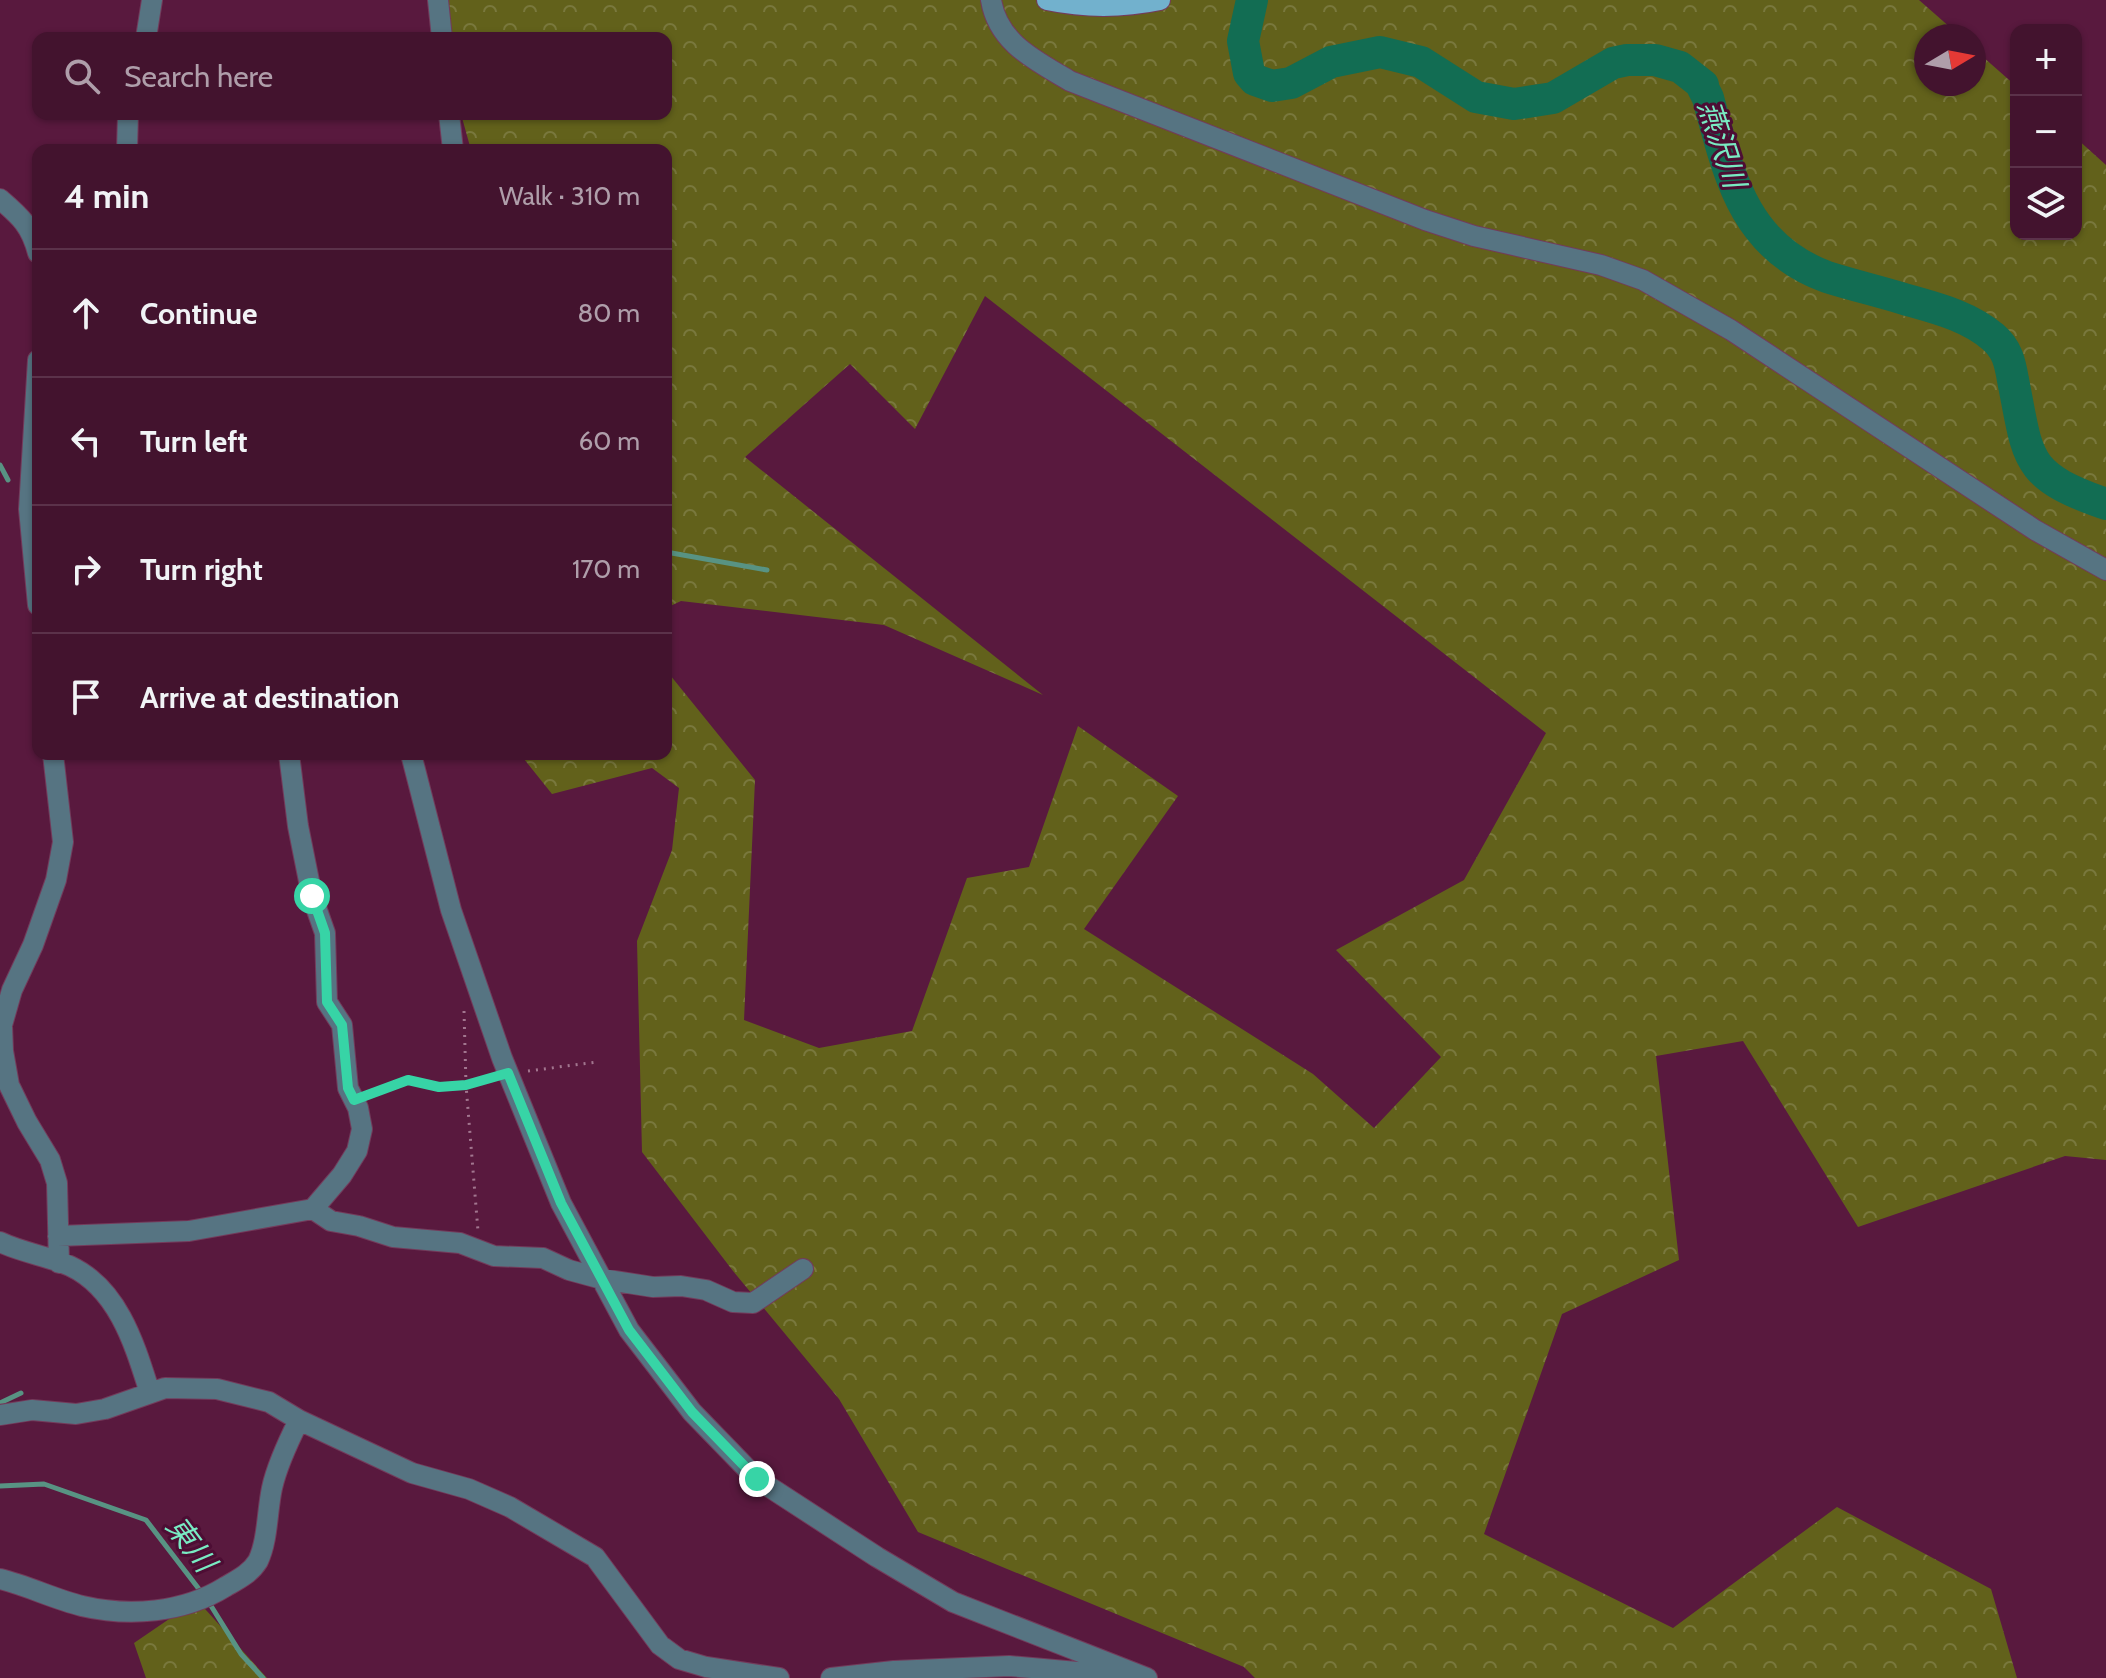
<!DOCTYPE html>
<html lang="en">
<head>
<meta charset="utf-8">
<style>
	:root { --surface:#43132e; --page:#4d203a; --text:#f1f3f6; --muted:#af9eaa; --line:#5b324a }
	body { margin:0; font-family:Cabin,"Noto Sans JP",sans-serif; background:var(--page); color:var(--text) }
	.controls { position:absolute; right:24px; top:24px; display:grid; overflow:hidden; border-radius:16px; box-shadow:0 2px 6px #0004 }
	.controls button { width:72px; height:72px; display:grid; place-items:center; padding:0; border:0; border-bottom:2px solid var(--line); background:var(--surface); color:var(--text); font:40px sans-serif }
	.compass { position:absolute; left:1914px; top:24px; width:72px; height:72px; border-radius:50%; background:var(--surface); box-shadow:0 2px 6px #0004; rotate:80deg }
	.stop { position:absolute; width:24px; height:24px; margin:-18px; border:6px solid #37d4a6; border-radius:50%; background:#fff }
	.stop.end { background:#37d4a6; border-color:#fff; box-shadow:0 2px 8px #0008 }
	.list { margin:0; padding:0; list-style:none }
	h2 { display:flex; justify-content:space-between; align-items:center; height:104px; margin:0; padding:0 32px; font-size:34px }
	h2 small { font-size:26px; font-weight:400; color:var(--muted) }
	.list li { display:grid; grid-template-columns:52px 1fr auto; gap:24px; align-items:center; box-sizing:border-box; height:128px; padding:0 32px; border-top:2px solid var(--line) }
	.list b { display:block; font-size:30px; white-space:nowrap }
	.list em { font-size:26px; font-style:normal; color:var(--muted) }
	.icon { flex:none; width:44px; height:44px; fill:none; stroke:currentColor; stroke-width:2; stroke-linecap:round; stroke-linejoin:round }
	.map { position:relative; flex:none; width:2106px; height:1678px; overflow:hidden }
	.search { position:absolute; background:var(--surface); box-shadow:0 2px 6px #0004; left:32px; top:32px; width:640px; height:88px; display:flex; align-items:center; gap:20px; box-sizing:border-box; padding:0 28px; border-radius:16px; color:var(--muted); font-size:30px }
	.panel { position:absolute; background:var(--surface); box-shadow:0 2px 6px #0004; left:32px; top:144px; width:640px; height:616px; border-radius:16px }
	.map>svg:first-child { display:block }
</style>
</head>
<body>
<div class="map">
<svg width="2106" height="1678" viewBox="0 0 2106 1678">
	<defs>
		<pattern id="forest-crowns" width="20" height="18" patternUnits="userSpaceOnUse" patternTransform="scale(2)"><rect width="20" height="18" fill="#62611b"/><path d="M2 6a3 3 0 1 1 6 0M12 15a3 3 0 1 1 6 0" fill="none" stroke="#79783d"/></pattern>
	</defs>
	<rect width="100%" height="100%" fill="#59193e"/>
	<!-- forest -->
	<path fill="url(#forest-crowns)" d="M429 0H1919L1960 36H1926V84H1974V49L2016 86V234H2076V138L2106 165V1160L2065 1156 1858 1227 1743 1041 1656 1056 1679 1260 1562 1314 1484 1534 1673 1628 1837 1507 1991 1589 2017 1678H1255L1244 1667 918 1532 839 1399 733 1271 642 1152 637 941 672 850 679 788 652 768 552 794 520 754H666V670L755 780 744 1020 819 1048 912 1031 967 878 1029 867 1078 726 1178 796 1084 929 1313 1074 1374 1128 1441 1057 1336 950 1464 880 1546 733 985 296 915 429 850 364 745 457 1043 695 884 625 681 601 666 608V465L671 459 666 443V150H471L461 114H666V38H440Z
		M197 1600 267 1678H146L134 1643Z"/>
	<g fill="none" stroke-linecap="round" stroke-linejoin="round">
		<!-- stream -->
		<path stroke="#589383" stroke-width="5" d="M0 465 8 480
			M666 552 767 570
			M0 1403 21 1393
			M0 1486 44 1484 146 1520 202 1593
			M208 1601 241 1654 263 1678"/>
		<!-- river -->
		<path stroke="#126d53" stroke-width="32" d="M1252 0 1243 41 1249 73 1255 80 1272 86 1291 83 1331 62 1380 52 1421 62 1476 97 1514 104 1553 98 1613 63 1627 60H1655L1680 67 1703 85 1701 84 1708 98C1729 175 1743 246 1827 277 1852 285 1878 291 1904 299 1935 308 1967 315 1993 337 2007 349 2010 362 2013 380 2029 460 2023 475 2106 504"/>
		<!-- minor casing -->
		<g stroke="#733b5b" stroke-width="22">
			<path id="minor" d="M438 0 442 38
				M991 0C998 43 1035 60 1070 81L1425 220 1474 236 1601 265 1643 280 1731 330 2035 530 2106 570
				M146 38 152 0
				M449 114 453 150
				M127 150 128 114
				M0 199C21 217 31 226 38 253
				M38 360 29 509 38 605
				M53 754 63 842 56 880 33 945 12 990 2 1025 3 1051 9 1085 27 1122 50 1160 57 1183 59 1263
				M411 754 451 910 502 1058 561 1203 629 1330 692 1412 757 1479 877 1557 953 1602 1147 1678
				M313 1209 331 1221 359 1226 393 1237 460 1243 494 1256 543 1258 569 1270 602 1279 653 1287 681 1286 706 1290 733 1302 753 1303 803 1269
				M58 1236 189 1231 313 1209 342 1175 357 1151 362 1129 358 1108 348 1088 342 1025 327 1002 325 933 312 896 298 826 289 754
				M0 1242C23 1253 48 1256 70 1266 119 1289 135 1346 150 1393
				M0 1415 32 1410 76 1414 105 1409 165 1388 217 1389 269 1402 299 1420 412 1473 469 1489 510 1507 595 1557 660 1645 679 1659 706 1667 779 1678
				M0 1579C28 1586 54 1599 82 1606 129 1617 183 1613 225 1587 237 1580 250 1574 258 1561 268 1540 267 1511 272 1488 277 1465 288 1442 299 1420
				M831 1678 894 1671 1009 1666 1122 1676"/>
		</g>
		<!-- major casing -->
		<g stroke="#733b5b" stroke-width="22">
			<path id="major" d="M1047 0C1085 8 1122 8 1160 0"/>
		</g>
		<!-- path -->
		<path stroke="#a2768f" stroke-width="3" stroke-dasharray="2 6" stroke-linecap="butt" d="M464 1011 466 1085 478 1231
			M528 1071 597 1062
			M373 1093 408 1080 439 1087 466 1085 489 1079"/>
		<!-- minor -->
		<use href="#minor" stroke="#567482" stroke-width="20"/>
		<!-- major -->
		<use href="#major" stroke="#72b1cd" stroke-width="20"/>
	</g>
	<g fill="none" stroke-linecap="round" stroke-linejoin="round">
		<!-- route -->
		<path stroke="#37d4a6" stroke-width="10" d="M312 896 325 933 327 1002 342 1025 348 1088 354 1100 408 1080 439 1087 466 1085 508 1073 561 1203 629 1330 692 1412 757 1479"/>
	</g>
	<g text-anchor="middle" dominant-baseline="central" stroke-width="6" stroke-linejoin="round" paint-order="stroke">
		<!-- water labels -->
		<g font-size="30" font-style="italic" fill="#79ebc3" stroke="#4d0d34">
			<text transform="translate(1722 144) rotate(72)">燕沢川</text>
			<text transform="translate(191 1544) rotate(53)">東川</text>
		</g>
	</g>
</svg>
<div class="controls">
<button>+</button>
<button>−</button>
<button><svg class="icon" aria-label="layers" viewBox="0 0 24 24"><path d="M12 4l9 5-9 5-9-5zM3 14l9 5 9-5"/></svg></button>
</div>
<svg class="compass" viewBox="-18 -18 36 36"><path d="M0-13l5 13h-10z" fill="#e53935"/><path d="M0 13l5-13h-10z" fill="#af9eaa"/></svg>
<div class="stop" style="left:312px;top:896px"></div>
<div class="stop end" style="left:757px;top:1479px"></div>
<div class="search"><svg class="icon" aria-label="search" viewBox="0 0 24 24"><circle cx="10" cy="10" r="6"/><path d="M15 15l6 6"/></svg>Search here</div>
<section class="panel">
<h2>4 min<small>Walk · 310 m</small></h2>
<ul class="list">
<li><svg class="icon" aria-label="ahead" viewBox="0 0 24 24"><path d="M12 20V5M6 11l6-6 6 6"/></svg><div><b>Continue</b></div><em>80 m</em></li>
<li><svg class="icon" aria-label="left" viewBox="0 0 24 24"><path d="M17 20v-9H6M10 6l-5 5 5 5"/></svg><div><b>Turn left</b></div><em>60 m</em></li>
<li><svg class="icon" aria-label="right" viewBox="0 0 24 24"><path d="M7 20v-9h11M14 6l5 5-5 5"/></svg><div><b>Turn right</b></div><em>170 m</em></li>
<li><svg class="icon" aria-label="arrive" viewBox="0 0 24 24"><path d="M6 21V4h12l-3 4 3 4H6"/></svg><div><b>Arrive at destination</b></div></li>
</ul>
</section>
</div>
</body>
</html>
